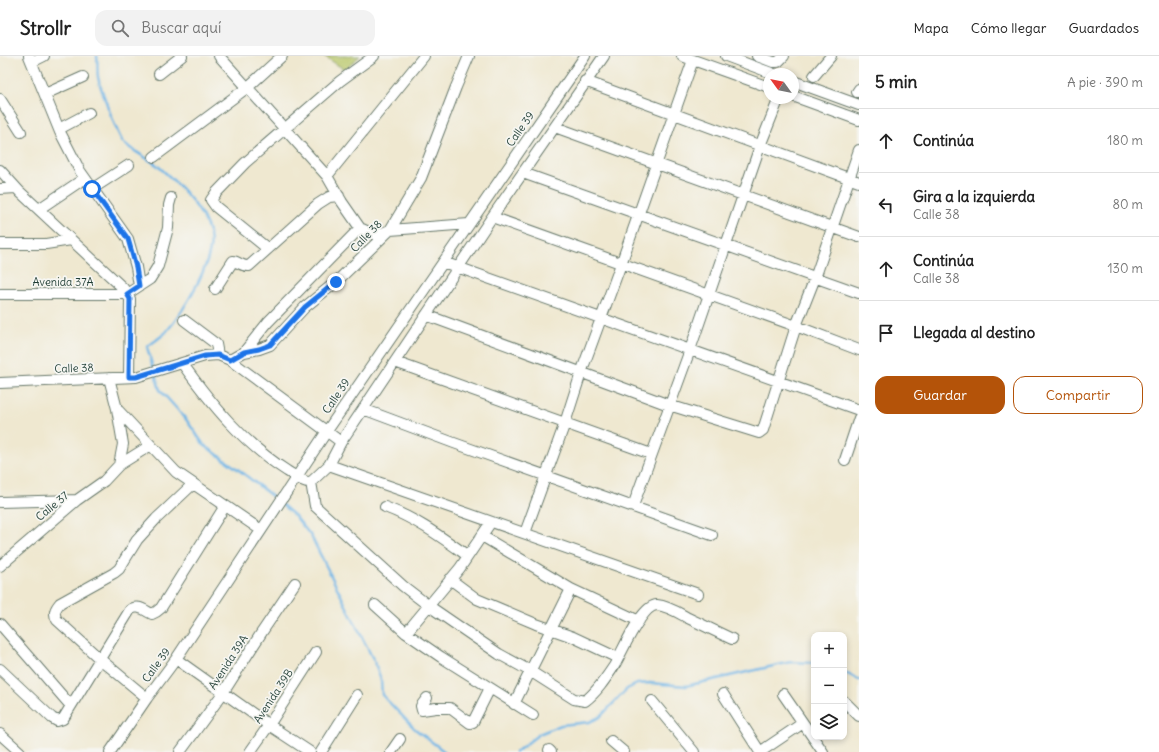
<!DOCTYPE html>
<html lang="es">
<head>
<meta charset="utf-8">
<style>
	:root { --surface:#fff; --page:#f2f2f2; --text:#222; --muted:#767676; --line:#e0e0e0; --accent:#b45309 }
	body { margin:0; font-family:Delius,sans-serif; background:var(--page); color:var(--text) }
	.controls { position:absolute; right:12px; bottom:12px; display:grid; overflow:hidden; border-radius:8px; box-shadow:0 2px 6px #0003 }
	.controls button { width:36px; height:36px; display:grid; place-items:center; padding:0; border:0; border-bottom:1px solid var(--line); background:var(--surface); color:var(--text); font:20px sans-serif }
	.compass { position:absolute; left:763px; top:12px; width:36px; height:36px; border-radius:50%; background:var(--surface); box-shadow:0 2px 6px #0003; rotate:303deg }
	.stop { position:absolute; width:12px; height:12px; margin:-9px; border:3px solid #1a73e8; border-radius:50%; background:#fff }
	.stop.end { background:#1a73e8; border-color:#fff; box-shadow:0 1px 4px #0008 }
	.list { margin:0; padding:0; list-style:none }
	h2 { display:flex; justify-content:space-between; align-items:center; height:52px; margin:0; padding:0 16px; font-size:17px }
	h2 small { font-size:13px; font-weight:400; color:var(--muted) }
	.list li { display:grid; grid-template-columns:26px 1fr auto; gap:12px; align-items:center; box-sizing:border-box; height:64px; padding:0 16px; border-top:1px solid var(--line) }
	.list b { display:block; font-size:15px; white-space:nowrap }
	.list p { margin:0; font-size:13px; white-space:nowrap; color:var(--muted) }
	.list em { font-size:13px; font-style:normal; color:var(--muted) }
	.actions { display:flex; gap:8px; padding:12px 16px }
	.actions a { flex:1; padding:9px 0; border:1px solid var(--accent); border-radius:12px; text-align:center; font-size:14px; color:var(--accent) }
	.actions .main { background:var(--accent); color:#fff }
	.icon { flex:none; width:22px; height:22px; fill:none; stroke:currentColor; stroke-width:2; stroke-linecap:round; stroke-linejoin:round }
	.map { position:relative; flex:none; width:859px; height:696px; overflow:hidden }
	header { display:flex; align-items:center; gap:24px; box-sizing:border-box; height:56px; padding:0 20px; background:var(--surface); border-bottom:1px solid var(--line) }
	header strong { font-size:19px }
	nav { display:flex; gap:22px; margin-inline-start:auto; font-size:14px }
	.search { width:280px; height:36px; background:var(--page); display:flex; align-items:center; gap:10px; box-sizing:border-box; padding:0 14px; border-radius:12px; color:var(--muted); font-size:15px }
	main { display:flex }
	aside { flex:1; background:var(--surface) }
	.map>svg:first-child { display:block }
</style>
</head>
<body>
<header>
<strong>Strollr</strong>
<div class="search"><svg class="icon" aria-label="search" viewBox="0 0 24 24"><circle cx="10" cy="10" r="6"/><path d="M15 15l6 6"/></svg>Buscar aquí</div>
<nav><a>Mapa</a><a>Cómo llegar</a><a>Guardados</a></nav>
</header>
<main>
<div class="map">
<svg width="859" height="696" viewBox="0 0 859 696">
	<rect width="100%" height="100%" fill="#f6f6f2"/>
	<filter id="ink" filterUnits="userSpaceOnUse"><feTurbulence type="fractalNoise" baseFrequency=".025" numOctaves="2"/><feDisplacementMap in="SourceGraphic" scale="8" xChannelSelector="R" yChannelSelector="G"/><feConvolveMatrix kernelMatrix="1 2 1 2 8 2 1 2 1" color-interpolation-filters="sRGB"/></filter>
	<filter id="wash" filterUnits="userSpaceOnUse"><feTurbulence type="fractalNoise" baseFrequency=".012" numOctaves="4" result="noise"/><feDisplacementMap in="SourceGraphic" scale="16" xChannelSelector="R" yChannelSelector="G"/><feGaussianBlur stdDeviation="0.9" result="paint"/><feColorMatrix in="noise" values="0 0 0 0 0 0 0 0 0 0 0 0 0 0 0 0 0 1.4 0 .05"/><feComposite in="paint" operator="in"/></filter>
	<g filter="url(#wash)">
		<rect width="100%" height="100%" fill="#efe8d0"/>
		<!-- green -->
		<path fill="#b9c769" stroke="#6c824e" d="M324 0H360L345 14Z"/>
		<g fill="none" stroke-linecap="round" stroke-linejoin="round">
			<!-- stream -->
			<path stroke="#70b5e6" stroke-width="2.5" d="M97 0C98 7 97 14 98 21 100 31 118 80 123 86 132 95 148 102 158 110 178 128 204 153 210 179 216 203 182 258 166 276 160 282 153 286 147 291L153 312
				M155 317 160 334 185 362 204 389 239 414 278 445
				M281 448 295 460 311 480 375 607 381 624 382 639 415 673 445 696
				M844 616 859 624
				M516 696 539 678 561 669 589 666 600 661 627 633 637 628 650 627 686 630 791 606 814 607"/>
		</g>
	</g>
	<g filter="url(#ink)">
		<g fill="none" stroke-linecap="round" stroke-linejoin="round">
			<!-- minor casing -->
			<g stroke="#68796b" stroke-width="12">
				<path id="minor" d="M29 0 60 76 80 115 128 183 136 211 139 230
					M219 0 327 120 342 146 360 172 373 178H380L390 174 469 168
					M682 0 769 31
					M726 0 774 18
					M757 0 773 6H778L784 0
					M32 6 44 0
					M159 18 182 0
					M814 20 831 0
					M585 25 859 126
					M793 25 859 49
					M857 36 859 33
					M45 38 83 21
					M793 40 859 64
					M0 43 21 76
					M555 71 859 181
					M59 73 89 57
					M154 101 248 31 282 0
					M0 114 20 136 123 232 130 243 129 321
					M523 117 859 237
					M327 120 424 0
					M0 133 16 132
					M92 133 129 109
					M39 153 85 122
					M492 161 796 270 859 294
					M0 188H46L71 184
					M268 193 216 151 211 144 216 137 245 107 340 25 374 0
					M443 206 859 354
					M215 233 233 205C239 206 243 211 249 210L318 148 329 141 339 140
					M0 238H127L150 223 158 210 168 172 169 149 171 142
					M426 259 669 349 759 377 763 374 796 270 815 222 859 94
					M184 264 216 288 218 299
					M244 296 268 266 360 172
					M230 304 244 296 259 293 270 289 305 251 336 226 390 174 421 122 456 31 469 0
					M395 306 651 398
					M182 307C212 349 243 387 287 415 294 419 303 427 311 426L329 409 341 386
					M109 322 117 353 123 388 119 409
					M0 327 136 321 205 300 218 299 230 304 341 386 492 161 604 0
					M117 353 176 416 261 474
					M363 353 454 387 712 479
					M845 404 859 362
					M329 409 698 538
					M311 426 315 450 403 530 429 550 499 598 530 615 574 643 585 645C597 636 606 622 614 610 622 597 641 549 657 549 668 550 679 557 688 562 703 569 717 576 732 583
					M0 446 77 444
					M633 450 690 294 760 90 779 42
					M385 451C417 463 441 481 468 500
					M525 477 565 367 581 317 621 208 693 4
					M482 480 571 533 639 565
					M0 510 77 444 104 425 119 409 151 389
					M450 523 477 543 536 568 573 581 618 602
					M375 549 406 577 441 601 533 659
					M0 568 71 650
					M406 577 460 512 491 466
					M176 603 269 669 310 696
					M0 613 52 662 57 665 63 663 130 554C137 548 144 554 152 558L156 556 161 552 225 450
					M723 638 760 696
					M783 638 823 696
					M147 642 100 603 57 564C53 557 55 553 60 547L114 517 119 513 137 484 156 463 193 428
					M427 642 421 650 422 654 436 652H450L470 667 473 666 490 632
					M652 645 694 696
					M844 645 859 660
					M514 648 571 533
					M0 678 20 696
					M611 685 624 696
					M549 694 551 696
					M110 696 147 642 176 603 327 375 585 0
					M180 696 223 637 262 576 295 527
					M250 696 269 669 316 596
					M321 696 357 639
					M391 696 400 683
					M760 696 803 667"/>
			</g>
			<!-- minor -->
			<use href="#minor" stroke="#fff" stroke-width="10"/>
		</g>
	</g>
	<g fill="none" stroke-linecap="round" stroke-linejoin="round" filter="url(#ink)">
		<!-- route -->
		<path stroke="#1a73e8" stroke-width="5" d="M92 133 128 183 136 211 139 230 127 238 130 243 129 321H136L205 300 218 299 230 304 244 296 259 293 270 289 305 251 336 226"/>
	</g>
	<g text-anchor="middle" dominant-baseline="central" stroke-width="3.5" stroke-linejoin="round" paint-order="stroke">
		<!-- street labels -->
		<g font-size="11" fill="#1f3d34" stroke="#f6f6f2">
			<text transform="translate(520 73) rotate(-55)">Calle 39</text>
			<text transform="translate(366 180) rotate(-46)">Calle 38</text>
			<text x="63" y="226">Avenida 37A</text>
			<text transform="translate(74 312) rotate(-2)">Calle 38</text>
			<text transform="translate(336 340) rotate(-56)">Calle 39</text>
			<text transform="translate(52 450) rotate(-40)">Calle 37</text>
			<text transform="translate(228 606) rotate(-57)">Avenida 39A</text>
			<text transform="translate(156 609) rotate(-54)">Calle 39</text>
			<text transform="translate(273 640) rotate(-57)">Avenida 39B</text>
		</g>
	</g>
</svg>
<div class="controls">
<button>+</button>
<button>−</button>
<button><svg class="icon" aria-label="layers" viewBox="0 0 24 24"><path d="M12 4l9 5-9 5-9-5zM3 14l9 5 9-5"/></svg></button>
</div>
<svg class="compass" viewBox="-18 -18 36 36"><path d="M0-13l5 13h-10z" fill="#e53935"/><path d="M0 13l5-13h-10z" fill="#767676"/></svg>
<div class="stop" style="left:92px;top:133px"></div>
<div class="stop end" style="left:336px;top:226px"></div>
</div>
<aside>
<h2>5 min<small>A pie · 390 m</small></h2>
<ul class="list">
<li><svg class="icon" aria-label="ahead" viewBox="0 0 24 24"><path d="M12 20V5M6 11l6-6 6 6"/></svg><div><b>Continúa</b></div><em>180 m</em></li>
<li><svg class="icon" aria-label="left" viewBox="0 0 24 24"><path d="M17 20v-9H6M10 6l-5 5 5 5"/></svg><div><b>Gira a la izquierda</b><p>Calle 38</p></div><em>80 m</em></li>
<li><svg class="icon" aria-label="ahead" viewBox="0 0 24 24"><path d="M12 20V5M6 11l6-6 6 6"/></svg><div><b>Continúa</b><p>Calle 38</p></div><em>130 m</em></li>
<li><svg class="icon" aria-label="arrive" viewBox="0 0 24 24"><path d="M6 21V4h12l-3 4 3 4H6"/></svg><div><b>Llegada al destino</b></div></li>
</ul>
<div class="actions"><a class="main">Guardar</a><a>Compartir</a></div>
</aside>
</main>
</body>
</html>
